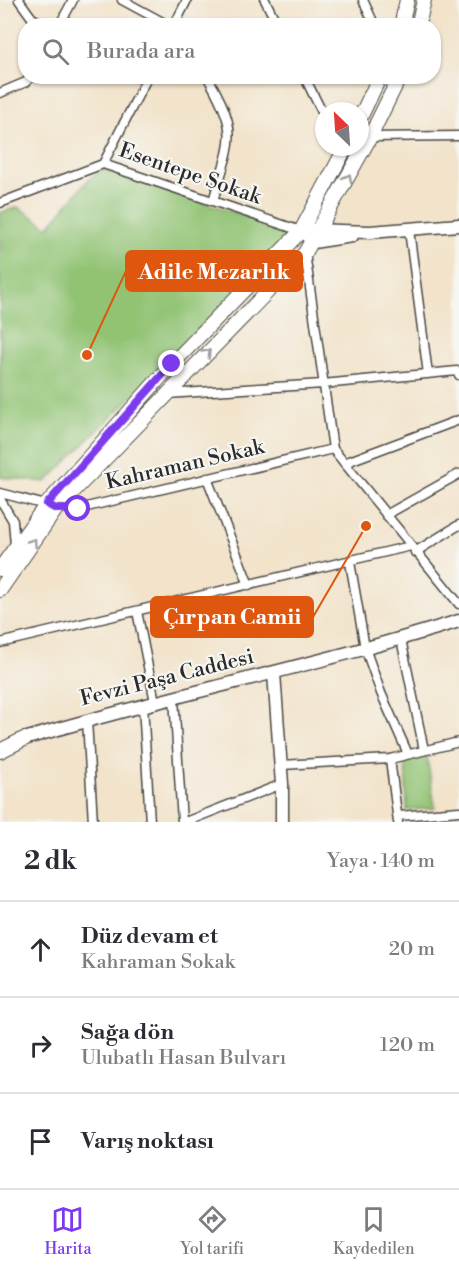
<!DOCTYPE html>
<html lang="tr">
<head>
<meta charset="utf-8">
<style>
	:root { --surface:#fff; --page:#f7f7f7; --text:#2b2b33; --muted:#7c7c81; --line:#e1e1e2; --accent:#7c3aed }
	body { margin:0; font-family:"Libre Bodoni",serif; background:var(--page); color:var(--text) }
	.compass { position:absolute; left:315px; top:102px; width:54px; height:54px; border-radius:50%; background:var(--surface); box-shadow:0 2px 4px #0004; rotate:335deg }
	.stop { position:absolute; width:18px; height:18px; margin:-14px; border:4px solid #7c3aed; border-radius:50%; background:#fff }
	.stop.end { background:#7c3aed; border-color:#fff; box-shadow:0 2px 6px #0008 }
	.list { margin:0; padding:0; list-style:none }
	h2 { display:flex; justify-content:space-between; align-items:center; height:78px; margin:0; padding:0 24px; font-size:26px }
	h2 small { font-size:20px; font-weight:400; color:var(--muted) }
	.list li { display:grid; grid-template-columns:39px 1fr auto; gap:18px; align-items:center; box-sizing:border-box; height:96px; padding:0 24px; border-top:2px solid var(--line) }
	.list b { display:block; font-size:22px; white-space:nowrap }
	.list p { margin:0; font-size:20px; white-space:nowrap; color:var(--muted) }
	.list em { font-size:20px; font-style:normal; color:var(--muted) }
	.icon { flex:none; width:33px; height:33px; fill:none; stroke:currentColor; stroke-width:2; stroke-linecap:round; stroke-linejoin:round }
	.map { position:relative; flex:none; width:459px; height:822px; overflow:hidden }
	.search { position:absolute; background:var(--surface); box-shadow:0 2px 4px #0004; left:18px; right:18px; top:18px; height:66px; display:flex; align-items:center; gap:15px; box-sizing:border-box; padding:0 21px; border-radius:24px; color:var(--muted); font-size:22px }
	.sheet { height:366px; background:var(--surface) }
	nav { display:flex; justify-content:space-around; align-items:center; box-sizing:border-box; height:84px; border-top:2px solid var(--line); background:var(--surface); font-size:16px; color:var(--muted) }
	nav a { display:grid; justify-items:center; gap:3px }
	nav .on { color:var(--accent) }
	.map>svg:first-child { display:block }
</style>
</head>
<body>
<div class="map">
<svg width="459" height="822" viewBox="0 0 459 822">
	<rect width="100%" height="100%" fill="#f6f6f2"/>
	<filter id="ink" filterUnits="userSpaceOnUse"><feTurbulence type="fractalNoise" baseFrequency=".0167" numOctaves="2"/><feDisplacementMap in="SourceGraphic" scale="12" xChannelSelector="R" yChannelSelector="G"/><feConvolveMatrix kernelMatrix="1 2 1 2 8 2 1 2 1" color-interpolation-filters="sRGB"/></filter>
	<filter id="wash" filterUnits="userSpaceOnUse"><feTurbulence type="fractalNoise" baseFrequency=".008" numOctaves="4" result="noise"/><feDisplacementMap in="SourceGraphic" scale="24" xChannelSelector="R" yChannelSelector="G"/><feGaussianBlur stdDeviation="1.35" result="paint"/><feColorMatrix in="noise" values="0 0 0 0 0 0 0 0 0 0 0 0 0 0 0 0 0 1.4 0 .05"/><feComposite in="paint" operator="in"/></filter>
	<g filter="url(#wash)">
		<rect width="100%" height="100%" fill="#f2e3ca"/>
		<!-- green -->
		<path fill="#91c373" stroke="#5e774f" stroke-width="1.5" d="M104 169 296 233 46 482 0 477V213L18 207 48 227 88 180Z
			M426 750 435 808 407 810 405 760Z"/>
	</g>
	<g filter="url(#ink)">
		<g fill="none" stroke-linecap="round" stroke-linejoin="round">
			<!-- street casing -->
			<g stroke="#494743" stroke-width="11">
				<path id="street" d="M19 0 32 18 48 26
					M122 0 170 26
					M265 0 278 26
					M363 0 375 26
					M59 26 73 0
					M174 26 187 0
					M207 76C241 135 231 139 213 201
					M304 76 324 116
					M0 93 26 82 32 76
					M370 137 459 136
					M103 164 148 76
					M0 203 103 164 301 231
					M409 230 428 374
					M305 253 333 449 459 604
					M167 394 323 384 457 371 459 375
					M344 463 459 420
					M207 478 249 585
					M0 493C26 499 52 509 78 509L333 449
					M0 499 13 521 15 545
					M386 515 459 474
					M415 552 459 525
					M350 562 365 648 381 693 408 754
					M137 611 155 702
					M401 639 424 750
					M0 643 411 546
					M174 698 182 822
					M143 705 150 822
					M87 720 93 822
					M390 759 398 822
					M281 765 390 759 459 742
					M399 816 459 811
					M185 822 282 784"/>
			</g>
			<!-- secondary casing -->
			<g stroke="#494743" stroke-width="15">
				<path id="secondary" d="M312 230 370 232 459 225
					M307 236 313 242 352 236
					M274 673 282 784V822
					M24 739C168 695 316 666 459 621"/>
			</g>
			<!-- primary casing -->
			<g stroke="#494743" stroke-width="16">
				<path id="primary" d="M401 26 407 0
					M418 26 424 0
					M360 118 380 76
					M0 569 47 504 172 364 301 231 346 147
					M0 590 56 509 305 253 370 137 400 76
					M0 751 24 739"/>
			</g>
			<!-- street -->
			<use href="#street" stroke="#fff" stroke-width="8"/>
			<!-- secondary -->
			<use href="#secondary" stroke="#fff" stroke-width="12"/>
			<!-- primary -->
			<use href="#primary" stroke="#fff" stroke-width="14"/>
		</g>
		<!-- one-way arrows -->
		<defs><path id="oneway-chevron" d="M-2-3.5L2.5 0L-2 3.5" fill="none" stroke-width="1.6" stroke-linecap="round" stroke-linejoin="round" transform="scale(1.5)"/></defs>
		<g stroke="#a0a0a0">
			<use href="#oneway-chevron" transform="translate(348 178) rotate(-61)"/>
			<use href="#oneway-chevron" transform="translate(207 353) rotate(-46)"/>
			<use href="#oneway-chevron" transform="translate(33 542) rotate(-56)"/>
		</g>
	</g>
	<g fill="none" stroke-linecap="round" stroke-linejoin="round" filter="url(#ink)">
		<!-- route -->
		<path stroke="#7c3aed" stroke-width="8" d="M78 509H56L47 504 172 364"/>
	</g>
	<g text-anchor="middle" dominant-baseline="central" stroke-width="4.5" stroke-linejoin="round" paint-order="stroke">
		<!-- street labels -->
		<g font-size="21" fill="#2b2b2b" stroke="#f6f6f2">
			<text transform="translate(190 174) rotate(19)">Esentepe Sokak</text>
			<text transform="translate(185 465) rotate(-13)">Kahraman Sokak</text>
			<text transform="translate(167 678) rotate(-14)">Fevzi Paşa Caddesi</text>
		</g>
	</g>
	<!-- callouts -->
	<path fill="none" stroke="#df570e" stroke-width="2" d="M87 355L126 271M366 526L313 617"/>
	<g fill="#df570e" stroke="#f6f6f2" stroke-width="2">
		<circle cx="87" cy="355" r="6"/>
		<circle cx="366" cy="526" r="6"/>
	</g>
	<g fill="#df570e" stroke="#df570e" stroke-width="2">
		<rect x="126" y="251" width="176" height="40" rx="6"/>
		<rect x="151" y="597" width="162" height="40" rx="6"/>
	</g>
	<g font-size="22" text-anchor="middle" font-weight="bold" fill="#fff">
		<text x="214" y="279">Adile Mezarlık</text>
		<text x="232" y="624">Çırpan Camii</text>
	</g>
</svg>
<svg class="compass" viewBox="-18 -18 36 36"><path d="M0-13l5 13h-10z" fill="#e53935"/><path d="M0 13l5-13h-10z" fill="#7c7c81"/></svg>
<div class="stop" style="left:78px;top:509px"></div>
<div class="stop end" style="left:172px;top:364px"></div>
<div class="search"><svg class="icon" aria-label="search" viewBox="0 0 24 24"><circle cx="10" cy="10" r="6"/><path d="M15 15l6 6"/></svg>Burada ara</div>
</div>
<section class="sheet">
<h2>2 dk<small>Yaya · 140 m</small></h2>
<ul class="list">
<li><svg class="icon" aria-label="ahead" viewBox="0 0 24 24"><path d="M12 20V5M6 11l6-6 6 6"/></svg><div><b>Düz devam et</b><p>Kahraman Sokak</p></div><em>20 m</em></li>
<li><svg class="icon" aria-label="right" viewBox="0 0 24 24"><path d="M7 20v-9h11M14 6l5 5-5 5"/></svg><div><b>Sağa dön</b><p>Ulubatlı Hasan Bulvarı</p></div><em>120 m</em></li>
<li><svg class="icon" aria-label="arrive" viewBox="0 0 24 24"><path d="M6 21V4h12l-3 4 3 4H6"/></svg><div><b>Varış noktası</b></div></li>
</ul>
</section>
<nav>
<a class="on"><svg class="icon" aria-label="map" viewBox="0 0 24 24"><path d="M3 6l6-2 6 2 6-2v14l-6 2-6-2-6 2zM9 4v14M15 6v14"/></svg>Harita</a>
<a><svg class="icon" aria-label="directions" viewBox="0 0 24 24"><path d="M12 3l9 9-9 9-9-9zM9 14v-3h6M13 9l2 2-2 2"/></svg>Yol tarifi</a>
<a><svg class="icon" aria-label="saved" viewBox="0 0 24 24"><path d="M7 4h10v16l-5-4-5 4z"/></svg>Kaydedilen</a>
</nav>
</body>
</html>
